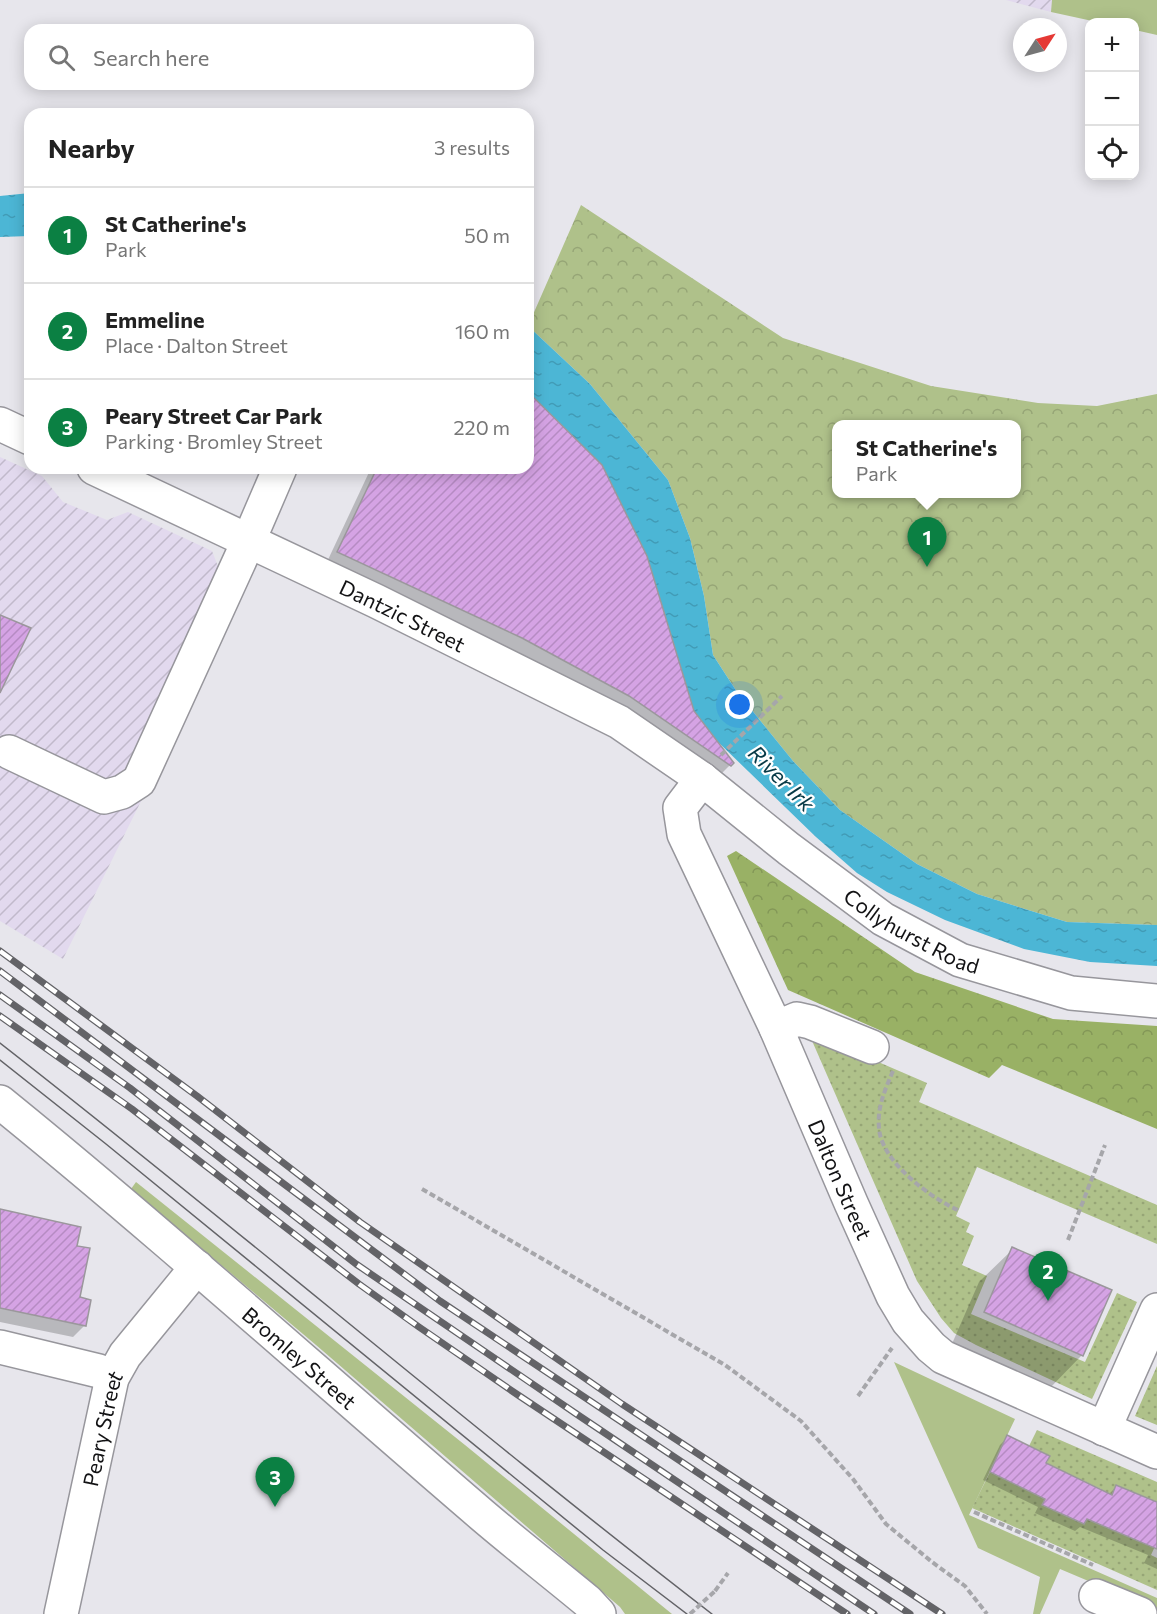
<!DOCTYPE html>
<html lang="en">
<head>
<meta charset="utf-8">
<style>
	:root { --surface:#fff; --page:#f6f6f6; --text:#222; --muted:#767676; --line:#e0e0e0; --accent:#0b8043 }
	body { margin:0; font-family:Commissioner,sans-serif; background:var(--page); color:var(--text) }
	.controls { position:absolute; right:18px; top:18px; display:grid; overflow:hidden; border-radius:12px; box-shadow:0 3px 15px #0003 }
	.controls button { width:54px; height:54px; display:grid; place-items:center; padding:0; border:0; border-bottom:2px solid var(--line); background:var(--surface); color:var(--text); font:30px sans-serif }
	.compass { position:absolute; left:1013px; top:18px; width:54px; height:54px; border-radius:50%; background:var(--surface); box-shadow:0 3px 15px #0003; rotate:54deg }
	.you { position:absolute; left:740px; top:705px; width:21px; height:21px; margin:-15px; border:4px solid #fff; border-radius:50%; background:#1a73e8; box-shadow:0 0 0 9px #1a73e833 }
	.badge { display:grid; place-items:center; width:39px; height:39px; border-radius:50%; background:var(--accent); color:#fff; font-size:20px; font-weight:700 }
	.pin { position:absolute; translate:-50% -50px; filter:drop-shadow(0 2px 3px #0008) }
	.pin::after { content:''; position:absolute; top:32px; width:21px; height:18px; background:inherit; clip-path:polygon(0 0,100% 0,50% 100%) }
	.popup { position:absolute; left:832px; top:420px; width:189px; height:78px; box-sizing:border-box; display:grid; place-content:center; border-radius:12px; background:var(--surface); filter:drop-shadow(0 2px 4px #0005); font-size:20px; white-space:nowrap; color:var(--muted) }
	.popup b { font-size:22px; color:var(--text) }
	.popup::after { content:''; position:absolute; left:50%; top:100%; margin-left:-12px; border:12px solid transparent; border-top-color:var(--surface) }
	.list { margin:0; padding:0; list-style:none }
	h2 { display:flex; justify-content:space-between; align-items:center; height:78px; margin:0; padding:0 24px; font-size:26px }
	h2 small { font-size:20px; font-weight:400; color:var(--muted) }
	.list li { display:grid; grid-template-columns:39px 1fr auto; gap:18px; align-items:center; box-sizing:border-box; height:96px; padding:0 24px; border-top:2px solid var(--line) }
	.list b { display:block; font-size:22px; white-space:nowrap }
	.list p { margin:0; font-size:20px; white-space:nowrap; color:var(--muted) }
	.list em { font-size:20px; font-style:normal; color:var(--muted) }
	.icon { flex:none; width:33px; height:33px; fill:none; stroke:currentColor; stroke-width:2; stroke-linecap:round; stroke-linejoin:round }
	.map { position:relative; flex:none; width:1157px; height:1614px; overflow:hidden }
	.search { position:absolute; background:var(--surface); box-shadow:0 3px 15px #0003; left:24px; top:24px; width:510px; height:66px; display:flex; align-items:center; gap:15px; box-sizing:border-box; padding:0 21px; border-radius:18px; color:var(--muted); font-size:22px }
	.panel { position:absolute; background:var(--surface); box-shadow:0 3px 15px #0003; left:24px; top:108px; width:510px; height:366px; border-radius:18px }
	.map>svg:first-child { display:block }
</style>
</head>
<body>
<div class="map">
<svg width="1157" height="1614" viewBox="0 0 1157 1614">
	<defs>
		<pattern id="industrial-furrows" width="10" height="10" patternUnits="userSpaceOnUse" patternTransform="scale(1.5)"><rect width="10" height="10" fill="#e2d9ee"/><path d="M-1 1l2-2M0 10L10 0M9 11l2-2" fill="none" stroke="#c1b9cb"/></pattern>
		<pattern id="forest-crowns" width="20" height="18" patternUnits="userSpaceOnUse" patternTransform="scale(1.5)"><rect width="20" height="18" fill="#99b165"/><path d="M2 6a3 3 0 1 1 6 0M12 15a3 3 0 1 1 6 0" fill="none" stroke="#839757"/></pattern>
		<pattern id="park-crowns" width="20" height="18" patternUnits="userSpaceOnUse" patternTransform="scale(1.5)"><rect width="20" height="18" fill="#afc18a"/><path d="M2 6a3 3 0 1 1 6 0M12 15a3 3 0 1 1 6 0" fill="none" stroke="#96a576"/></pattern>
		<pattern id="garden-dots" width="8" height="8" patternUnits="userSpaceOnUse" patternTransform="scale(1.5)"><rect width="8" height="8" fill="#afc18a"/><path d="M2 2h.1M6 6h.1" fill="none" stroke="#96a576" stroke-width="1.8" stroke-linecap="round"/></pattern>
		<pattern id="water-ripples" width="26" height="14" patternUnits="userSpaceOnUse" patternTransform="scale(1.5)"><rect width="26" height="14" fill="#4cb6d5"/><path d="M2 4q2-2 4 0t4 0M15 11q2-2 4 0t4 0" fill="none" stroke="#419bb6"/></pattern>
		<pattern id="building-hatch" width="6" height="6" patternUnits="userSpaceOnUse" patternTransform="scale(1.5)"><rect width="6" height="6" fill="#d5a3e4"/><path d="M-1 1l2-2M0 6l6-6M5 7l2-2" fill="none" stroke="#b68bc3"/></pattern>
	</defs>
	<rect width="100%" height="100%" fill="#e7e6ec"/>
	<!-- industrial -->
	<path fill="url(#industrial-furrows)" d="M1006 0H1061L1051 12Z
		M0 457 42 476 63 502 107 520 128 512 212 551 219 569 192 698 63 959 0 921Z"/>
	<!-- grass -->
	<path fill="#afc18a" d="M1052 0H1157V35L1135 30 1134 22H1097L1051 12Z
		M136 1182 465 1445 672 1614H625L620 1607 316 1345 131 1189Z
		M894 1362 1015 1419 969 1515 1157 1598V1610L1060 1569 1040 1614H1033L1040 1577 978 1548Z"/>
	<!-- forest -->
	<path fill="url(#forest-crowns)" d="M736 851 915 972 1053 1019 1157 1026V1129L1002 1065 989 1078 788 990 727 856Z"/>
	<!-- park -->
	<path fill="url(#park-crowns)" fill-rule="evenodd" d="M581 205 783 338 931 386 1038 403 1097 406 1157 394V925L1067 922 977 894 917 864 840 810 793 761 737 692 713 655 704 596 690 538 668 480 590 384 528 326ZM837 424H1017V494H837Z"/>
	<!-- garden -->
	<path fill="url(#garden-dots)" fill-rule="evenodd" d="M818 1036 927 1083 919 1102 1157 1205V1244L977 1167 956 1216 970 1223 966 1232 974 1236 962 1265 987 1276 971 1314 1085 1362 1117 1293 1137 1302 1092 1399 976 1345 954 1333 941 1318 917 1281 813 1043Z
		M1157 1366V1425L1135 1416Z
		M1037 1430 1157 1482V1502L1116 1485 1100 1523 1157 1542 1151 1555 1157 1558V1590L972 1508 990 1472 1033 1492 1050 1456 1029 1446ZM1058 1469 1101 1489 1084 1524 1042 1505Z"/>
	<!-- water -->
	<path fill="url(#water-ripples)" d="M30 193V236L0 237V196Z
		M528 326 590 384 668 480 690 538 704 596 713 655 737 692 793 761 840 810 917 864 977 894 1067 922 1157 925V966L1090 962 1024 949 945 920 887 892 857 873 816 837 717 741 694 711 647 556 602 465 528 392Z"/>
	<!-- shadow -->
	<path fill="#0003" d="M528 394 693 712 732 763 718 777 326 564 371 468H528Z
		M0 1210 76 1247 78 1299 85 1325 73 1337 0 1322Z
		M1013 1249 1082 1355 1049 1389 951 1346 979 1282Z
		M1008 1437 1044 1464 1108 1495 1117 1486 1157 1504V1569L1144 1563 1148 1555 1080 1527 1075 1531 1035 1513 1038 1507 983 1480 1000 1445Z"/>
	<!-- building -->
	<path fill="url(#building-hatch)" stroke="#9b979c" stroke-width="1.5" d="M528 392 602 465 647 556 694 711 734 763 731 766 629 696 522 638 337 552 377 468H528Z
		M0 615 31 628 0 693Z
		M0 1209 81 1227 77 1246 90 1248 80 1297 91 1300 86 1326 0 1308Z
		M1012 1247 1112 1290 1083 1356 984 1312Z
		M1007 1435 1050 1456 1046 1463 1112 1495 1116 1485 1157 1502V1549L1087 1519 1084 1524 1042 1505 1045 1499 990 1472Z"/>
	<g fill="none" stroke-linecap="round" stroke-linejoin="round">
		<!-- minor casing -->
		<g stroke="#97969c" stroke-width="36">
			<g id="minor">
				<path d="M0 424 30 438"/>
				<path id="s1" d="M94 468 376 601 619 722 702 779 789 849 883 919 960 960 1071 993 1157 1001"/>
				<path d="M9 752 104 797 122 792 139 781 249 540 280 468"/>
				<path id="s2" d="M702 779 680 808 684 834 776 1028 851 1203 893 1296 908 1321 931 1347 943 1357 1157 1452"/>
				<path d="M776 1028 797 1019 810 1022 872 1047"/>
				<path id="s3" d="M0 1102C164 1235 321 1377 482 1515 516 1544 552 1572 587 1601L599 1614"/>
				<path d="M0 1347 99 1371 112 1378"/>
				<path d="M1104 1429 1157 1310"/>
				<path d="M1096 1596 1140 1614"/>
				<path id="s4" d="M61 1614 112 1378 125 1355 197 1267"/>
			</g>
		</g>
		<!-- path -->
		<path stroke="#a6a6aa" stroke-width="4" stroke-dasharray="6 3" stroke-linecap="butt" d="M721 755 782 696
			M893 1071C885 1090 877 1107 879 1128 881 1162 932 1199 960 1211
			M422 1189 725 1365 801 1421 853 1479 886 1524 932 1562 965 1586 987 1614
			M1068 1240 1105 1145
			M858 1396 892 1348
			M974 1512 1093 1565
			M715 1591 728 1573"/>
		<!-- minor -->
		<use href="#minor" stroke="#fff" stroke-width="33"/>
		<!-- tram -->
		<path stroke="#636367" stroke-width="1.5" d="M0 1043C240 1230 471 1428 712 1614
			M0 1060 106 1144 603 1550 687 1614"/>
		<!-- rail casing -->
		<g stroke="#636367" stroke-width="7">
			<path id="rail" d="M0 951 197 1096 360 1222 622 1404 942 1614
				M0 971 440 1301 910 1614
				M0 995 130 1088 356 1264 578 1415 874 1614
				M0 1016 132 1109 359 1284 419 1327 518 1395 847 1614"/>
		</g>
		<!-- rail -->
		<use href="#rail" stroke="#fff" stroke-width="4.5" stroke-dasharray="14" stroke-linecap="butt"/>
		<!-- path-bridge -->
		<path stroke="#a6a6aa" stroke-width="4" stroke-dasharray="6 3" stroke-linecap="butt" d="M690 1614 715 1591"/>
	</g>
	<g text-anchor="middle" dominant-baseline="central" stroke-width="4.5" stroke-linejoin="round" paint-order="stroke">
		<!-- street labels -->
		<g font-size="21" fill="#121214" stroke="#fff">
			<text stroke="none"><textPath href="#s1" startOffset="342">Dantzic Street</textPath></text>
			<text stroke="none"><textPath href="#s1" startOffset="944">Collyhurst Road</textPath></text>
			<text stroke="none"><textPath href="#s2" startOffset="442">Dalton Street</textPath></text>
			<text stroke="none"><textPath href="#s3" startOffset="394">Bromley Street</textPath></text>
			<text stroke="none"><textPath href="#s4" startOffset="190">Peary Street</textPath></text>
		</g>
		<!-- water labels -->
		<g font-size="22" font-style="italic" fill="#083a47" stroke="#fff">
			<text transform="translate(782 778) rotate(45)">River Irk</text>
		</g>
	</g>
</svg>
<div class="controls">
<button>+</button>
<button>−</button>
<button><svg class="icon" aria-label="locate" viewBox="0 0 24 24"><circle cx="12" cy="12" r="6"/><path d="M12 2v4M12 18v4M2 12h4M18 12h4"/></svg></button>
</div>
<svg class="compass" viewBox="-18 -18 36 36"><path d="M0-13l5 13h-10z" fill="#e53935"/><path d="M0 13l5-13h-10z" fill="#767676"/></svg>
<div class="you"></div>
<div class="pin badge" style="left:927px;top:567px">1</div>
<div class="popup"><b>St Catherine's</b>Park</div>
<div class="pin badge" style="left:1048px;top:1301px">2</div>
<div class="pin badge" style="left:275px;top:1507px">3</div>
<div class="search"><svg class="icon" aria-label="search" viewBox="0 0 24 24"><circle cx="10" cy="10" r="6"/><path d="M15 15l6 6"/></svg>Search here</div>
<section class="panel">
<h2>Nearby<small>3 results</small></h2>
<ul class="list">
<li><span class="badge">1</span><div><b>St Catherine's</b><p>Park</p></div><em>50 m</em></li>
<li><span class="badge">2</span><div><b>Emmeline</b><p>Place · Dalton Street</p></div><em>160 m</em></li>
<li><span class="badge">3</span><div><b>Peary Street Car Park</b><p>Parking · Bromley Street</p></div><em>220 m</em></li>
</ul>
</section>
</div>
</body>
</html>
